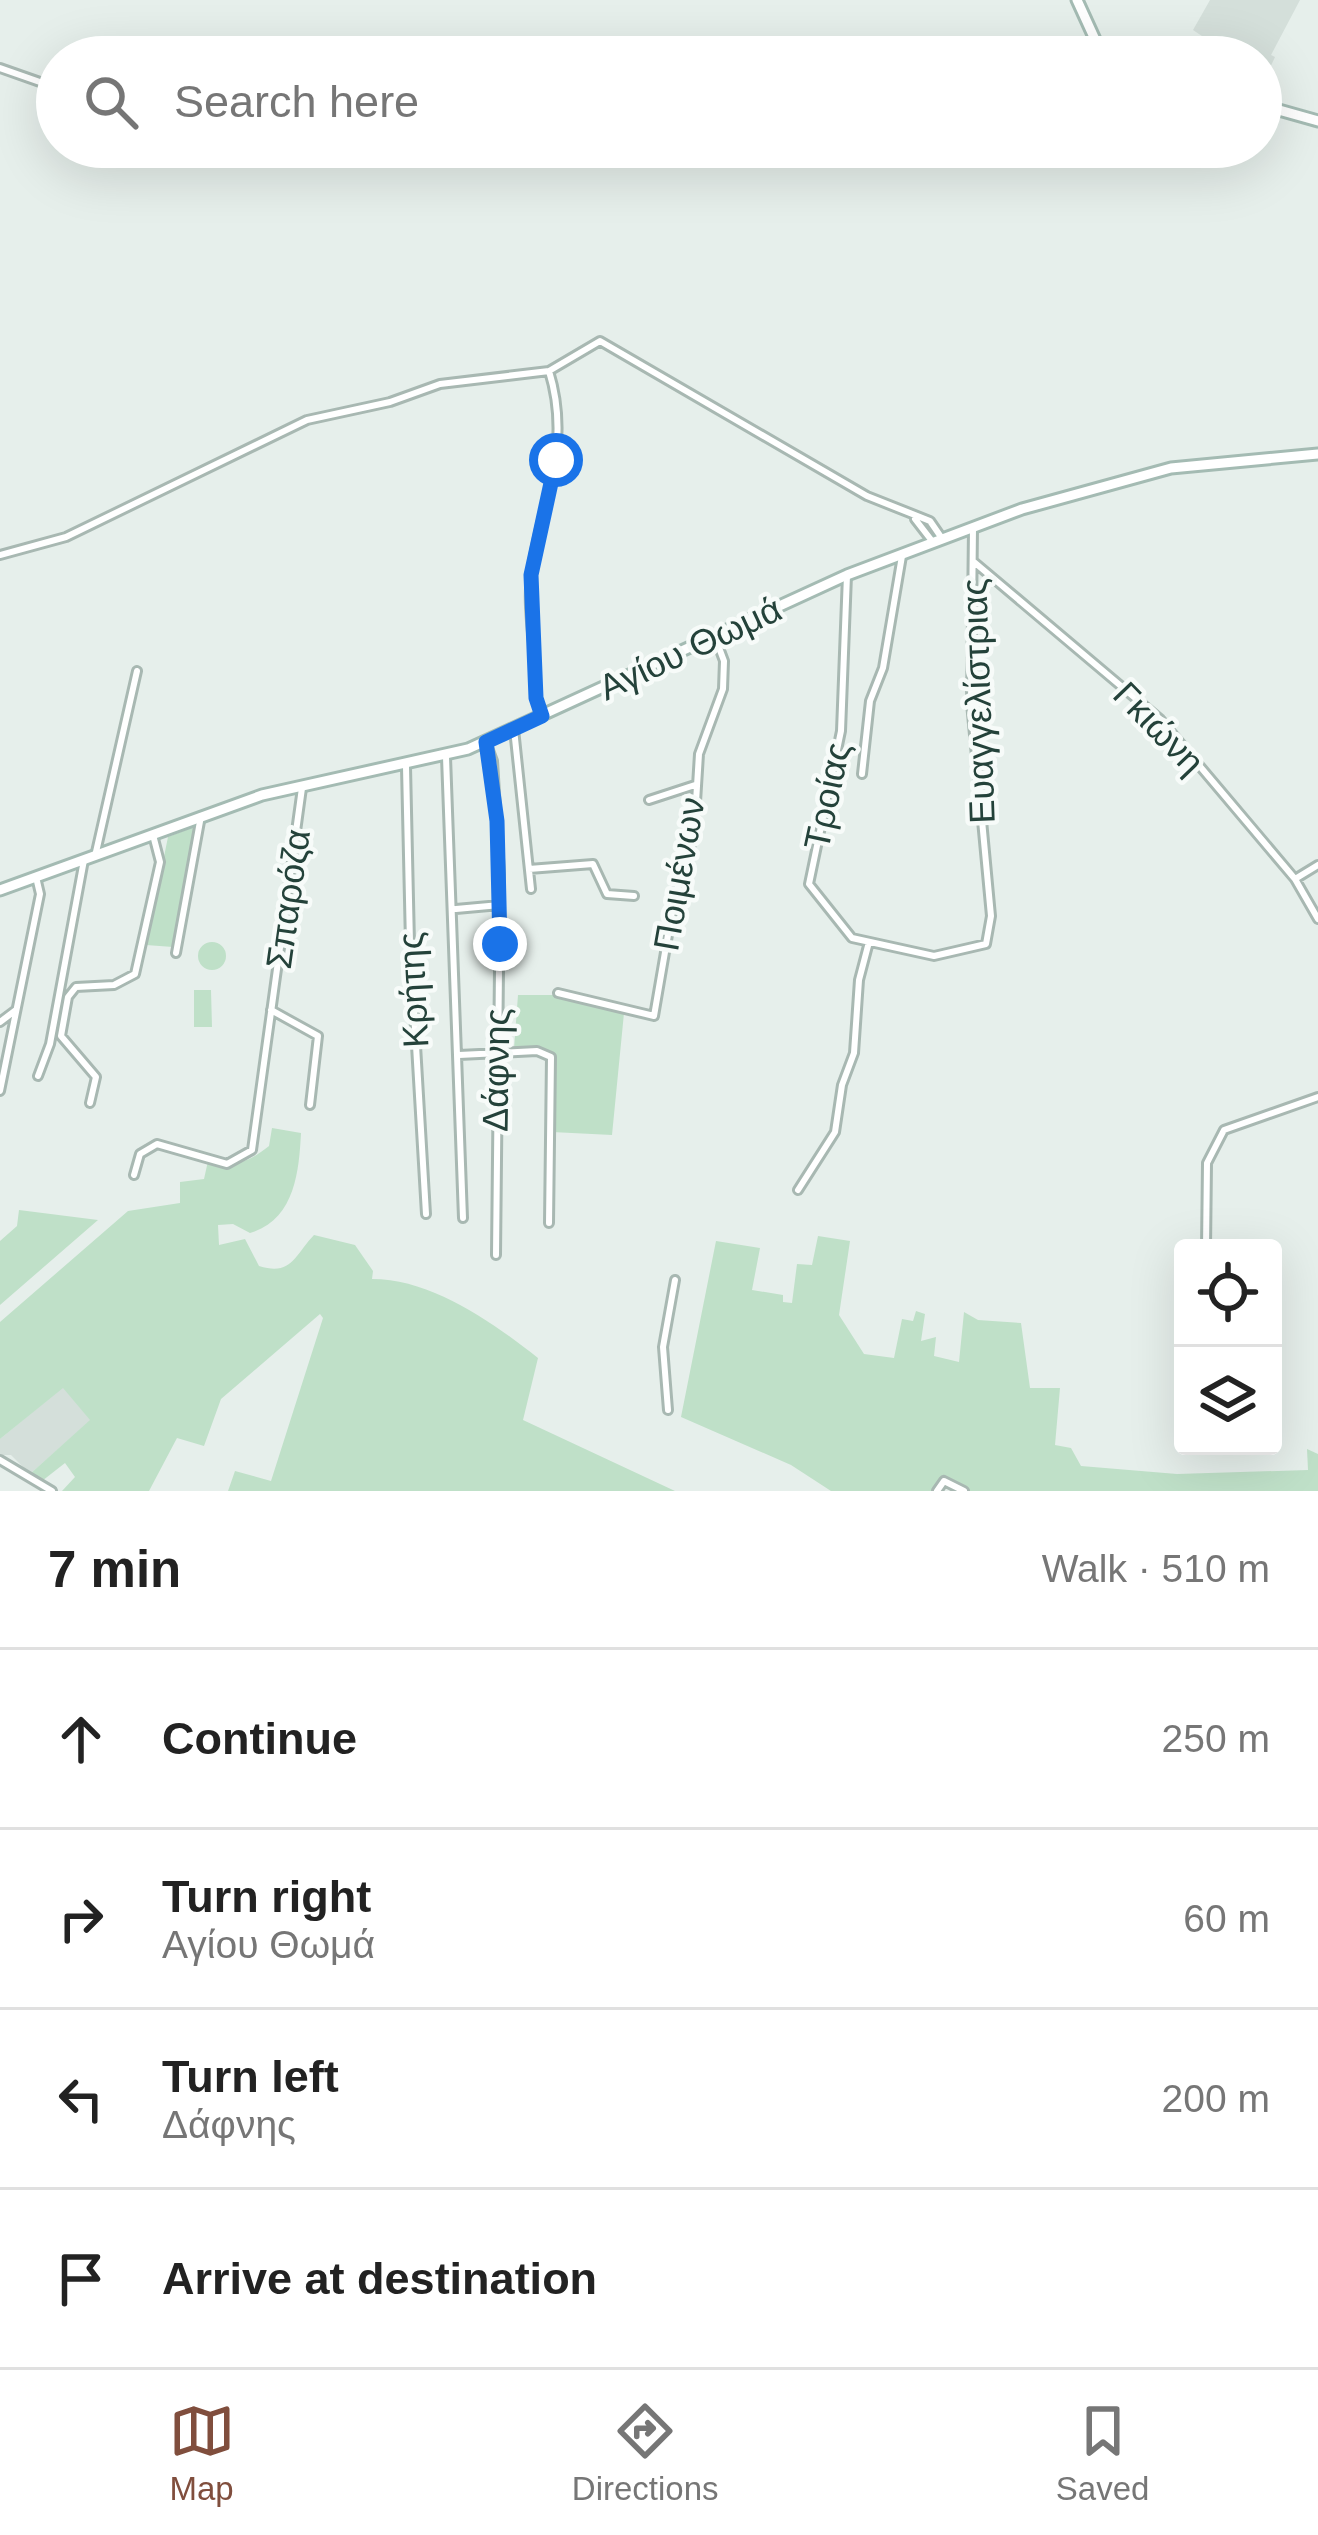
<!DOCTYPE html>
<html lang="en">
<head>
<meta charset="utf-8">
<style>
	:root { --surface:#fff; --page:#f2f2f2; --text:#222; --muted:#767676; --line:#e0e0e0; --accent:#804e3d }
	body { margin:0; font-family:Arial,sans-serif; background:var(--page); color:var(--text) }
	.controls { position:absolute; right:36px; bottom:36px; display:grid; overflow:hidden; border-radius:12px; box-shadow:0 12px 48px #0002 }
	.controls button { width:108px; height:108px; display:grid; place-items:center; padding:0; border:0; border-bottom:3px solid var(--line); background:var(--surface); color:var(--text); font:60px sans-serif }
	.stop { position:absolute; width:36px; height:36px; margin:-27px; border:9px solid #1a73e8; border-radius:50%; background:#fff }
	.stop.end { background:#1a73e8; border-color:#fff; box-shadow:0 3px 12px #0008 }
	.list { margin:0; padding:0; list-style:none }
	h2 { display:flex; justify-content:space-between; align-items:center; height:156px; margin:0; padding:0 48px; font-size:51px }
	h2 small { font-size:39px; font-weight:400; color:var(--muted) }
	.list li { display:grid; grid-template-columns:78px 1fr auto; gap:36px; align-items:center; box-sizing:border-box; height:180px; padding:0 48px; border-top:3px solid var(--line) }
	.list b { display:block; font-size:45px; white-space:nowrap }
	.list p { margin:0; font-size:39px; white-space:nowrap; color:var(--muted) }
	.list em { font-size:39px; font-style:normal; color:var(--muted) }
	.icon { flex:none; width:66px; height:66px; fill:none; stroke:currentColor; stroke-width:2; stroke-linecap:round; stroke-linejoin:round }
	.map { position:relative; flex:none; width:1318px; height:1491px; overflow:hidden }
	.search { position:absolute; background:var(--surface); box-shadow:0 12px 48px #0002; left:36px; right:36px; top:36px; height:132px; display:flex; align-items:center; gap:30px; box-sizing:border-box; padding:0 42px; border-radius:66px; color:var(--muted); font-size:45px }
	.sheet { height:876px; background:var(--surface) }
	nav { display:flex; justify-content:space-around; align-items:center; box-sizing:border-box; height:168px; border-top:3px solid var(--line); background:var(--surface); font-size:33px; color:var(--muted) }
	nav a { display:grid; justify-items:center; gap:6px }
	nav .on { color:var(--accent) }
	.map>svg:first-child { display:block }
</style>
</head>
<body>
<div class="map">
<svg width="1318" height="1491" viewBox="0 0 1318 1491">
	<rect width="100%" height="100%" fill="#e6efeb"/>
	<!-- built -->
	<path fill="#d4dfda" d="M1210 0H1300L1271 55 1275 57 1261 87V57H1198L1208 40 1193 30Z
		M63 1387 91 1420 30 1474 11 1455H0V1439Z"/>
	<!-- green -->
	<path fill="#bfe0c8" d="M199 825 173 947 146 945 168 837Z
		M198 956a14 14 0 1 1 28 0a14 14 0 1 1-28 0Z
		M194 990H211L212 1027H194Z
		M518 995H560L624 1013 612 1135 552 1132 555 1063 546 1049H514Z
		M272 1128 301 1133C299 1171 295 1220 250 1233L233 1224 218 1225 219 1245 245 1239 259 1266C292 1276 294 1256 314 1235L355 1245 373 1271 372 1279C432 1279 492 1322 538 1358L523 1420 675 1491H228L235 1471 271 1481 323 1318 320 1314 221 1399 204 1446 177 1438 149 1491H62L75 1477 65 1463 42 1481 30 1474 90 1420 63 1388 0 1439V1322L128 1211 180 1203V1182L204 1179 208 1161C234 1167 248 1163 269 1146Z
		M19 1210 98 1220 0 1305V1241L17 1226Z
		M818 1236 850 1241 839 1315 864 1354 894 1358 902 1319 913 1321 916 1311 925 1314 921 1341 936 1337 934 1356 959 1362 964 1312 978 1320 1021 1323 1030 1388H1060L1055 1445 1071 1448 1081 1466 1177 1474 1308 1470 1307 1449 1318 1454V1491H969L952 1479H942L935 1491H831L791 1465 681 1417 716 1241 760 1248 752 1290 783 1295V1302L792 1303 797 1264 812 1265Z"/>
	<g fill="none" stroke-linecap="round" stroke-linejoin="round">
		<!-- street casing -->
		<g stroke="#a8b8b2" stroke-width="12">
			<path id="street" d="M719 57C831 38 942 36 1053 57
				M0 68 57 88
				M915 519 932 541
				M0 555 66 537 307 420 390 402 440 384 549 371
				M974 562 1160 719 1295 879 1318 919
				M847 575 841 731 809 884 852 938 934 956 986 944 991 916 971 703 973 528
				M542 716 536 698C538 658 526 615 531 575 540 504 573 449 549 371L600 341 867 496 930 521 941 537
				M514 729 531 889
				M486 742 493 761 500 874 496 1255
				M446 757 463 1218
				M406 767 410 944 426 1214
				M862 774 870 701 883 668 902 556
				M649 800 695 785
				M96 852 137 671
				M529 869 593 864 607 894 634 896
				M1295 879 1318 865
				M456 909 500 905
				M176 953 201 816
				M558 993 654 1016 674 900 694 834 699 754 723 689 724 661 715 637
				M271 1010 318 1036 310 1105
				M0 1022 16 1010
				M459 1055 537 1051 551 1057 549 1223
				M38 1076 50 1044 84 860
				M0 1091 40 894 36 877
				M90 1103 96 1077 61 1036 68 997 76 987 114 985 135 974 160 862 153 835
				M134 1175 140 1154 157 1144 227 1164 252 1150 302 788
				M798 1190 835 1132 842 1085 854 1053 859 980 869 942
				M1206 1248 1207 1163 1224 1130 1318 1097
				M668 1410 663 1347 675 1280
				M0 1460 52 1491
				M937 1491 944 1481 964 1491"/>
		</g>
		<!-- secondary casing -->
		<g stroke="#a4bbb3" stroke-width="15">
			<path id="secondary" d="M1077 0 1103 57
				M1261 105 1318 121
				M0 890 262 795 468 749 847 575 1022 509 1171 468 1318 454"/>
		</g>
		<!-- street -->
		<use href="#street" stroke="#fff" stroke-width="6"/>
		<!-- secondary -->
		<use href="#secondary" stroke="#fff" stroke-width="9"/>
	</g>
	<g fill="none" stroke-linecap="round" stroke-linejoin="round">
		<!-- route -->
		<path stroke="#1a73e8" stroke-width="15" d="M500 944 497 821 486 742 542 716 536 698 531 575 556 460"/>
	</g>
	<g text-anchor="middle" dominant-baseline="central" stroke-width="9" stroke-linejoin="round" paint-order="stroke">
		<!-- street labels -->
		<g font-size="36" fill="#24423a" stroke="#f7fbf9">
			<text transform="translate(690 648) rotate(-25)">Αγίου Θωμά</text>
			<text transform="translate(978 701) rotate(-92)">Ευαγγελίστριας</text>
			<text transform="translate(1159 728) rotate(46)">Γκιώνη</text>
			<text transform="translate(827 796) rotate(-78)">Τροίας</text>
			<text transform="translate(679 874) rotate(-80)">Ποιμένων</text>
			<text transform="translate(288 899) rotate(-82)">Σπαρόζα</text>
			<text transform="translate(413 990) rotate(-93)">Κρήτης</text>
			<text transform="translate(496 1070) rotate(-89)">Δάφνης</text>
		</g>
	</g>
</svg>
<div class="controls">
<button><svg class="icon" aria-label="locate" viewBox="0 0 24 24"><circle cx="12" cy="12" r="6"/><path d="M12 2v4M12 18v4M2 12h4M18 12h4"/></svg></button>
<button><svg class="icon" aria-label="layers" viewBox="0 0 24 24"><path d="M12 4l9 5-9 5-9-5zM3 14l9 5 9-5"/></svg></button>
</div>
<div class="stop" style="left:556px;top:460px"></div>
<div class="stop end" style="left:500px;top:944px"></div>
<div class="search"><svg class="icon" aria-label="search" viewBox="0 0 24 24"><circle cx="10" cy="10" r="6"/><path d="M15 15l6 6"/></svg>Search here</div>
</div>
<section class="sheet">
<h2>7 min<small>Walk · 510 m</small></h2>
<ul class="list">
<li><svg class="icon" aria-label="ahead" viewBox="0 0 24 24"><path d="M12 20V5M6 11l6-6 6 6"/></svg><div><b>Continue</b></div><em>250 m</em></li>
<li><svg class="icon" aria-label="right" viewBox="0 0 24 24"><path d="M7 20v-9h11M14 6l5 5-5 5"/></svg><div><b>Turn right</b><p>Αγίου Θωμά</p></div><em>60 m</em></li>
<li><svg class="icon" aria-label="left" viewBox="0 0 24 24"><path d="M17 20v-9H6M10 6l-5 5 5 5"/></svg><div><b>Turn left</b><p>Δάφνης</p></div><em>200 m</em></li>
<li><svg class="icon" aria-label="arrive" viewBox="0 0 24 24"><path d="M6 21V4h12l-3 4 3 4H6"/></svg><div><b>Arrive at destination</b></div></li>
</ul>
</section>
<nav>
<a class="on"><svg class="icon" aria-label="map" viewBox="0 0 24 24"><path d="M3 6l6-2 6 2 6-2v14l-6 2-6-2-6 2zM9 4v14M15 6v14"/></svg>Map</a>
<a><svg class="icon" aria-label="directions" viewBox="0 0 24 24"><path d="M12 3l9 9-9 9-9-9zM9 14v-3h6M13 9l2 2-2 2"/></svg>Directions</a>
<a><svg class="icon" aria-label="saved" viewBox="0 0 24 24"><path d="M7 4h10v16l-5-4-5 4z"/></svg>Saved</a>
</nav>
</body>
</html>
